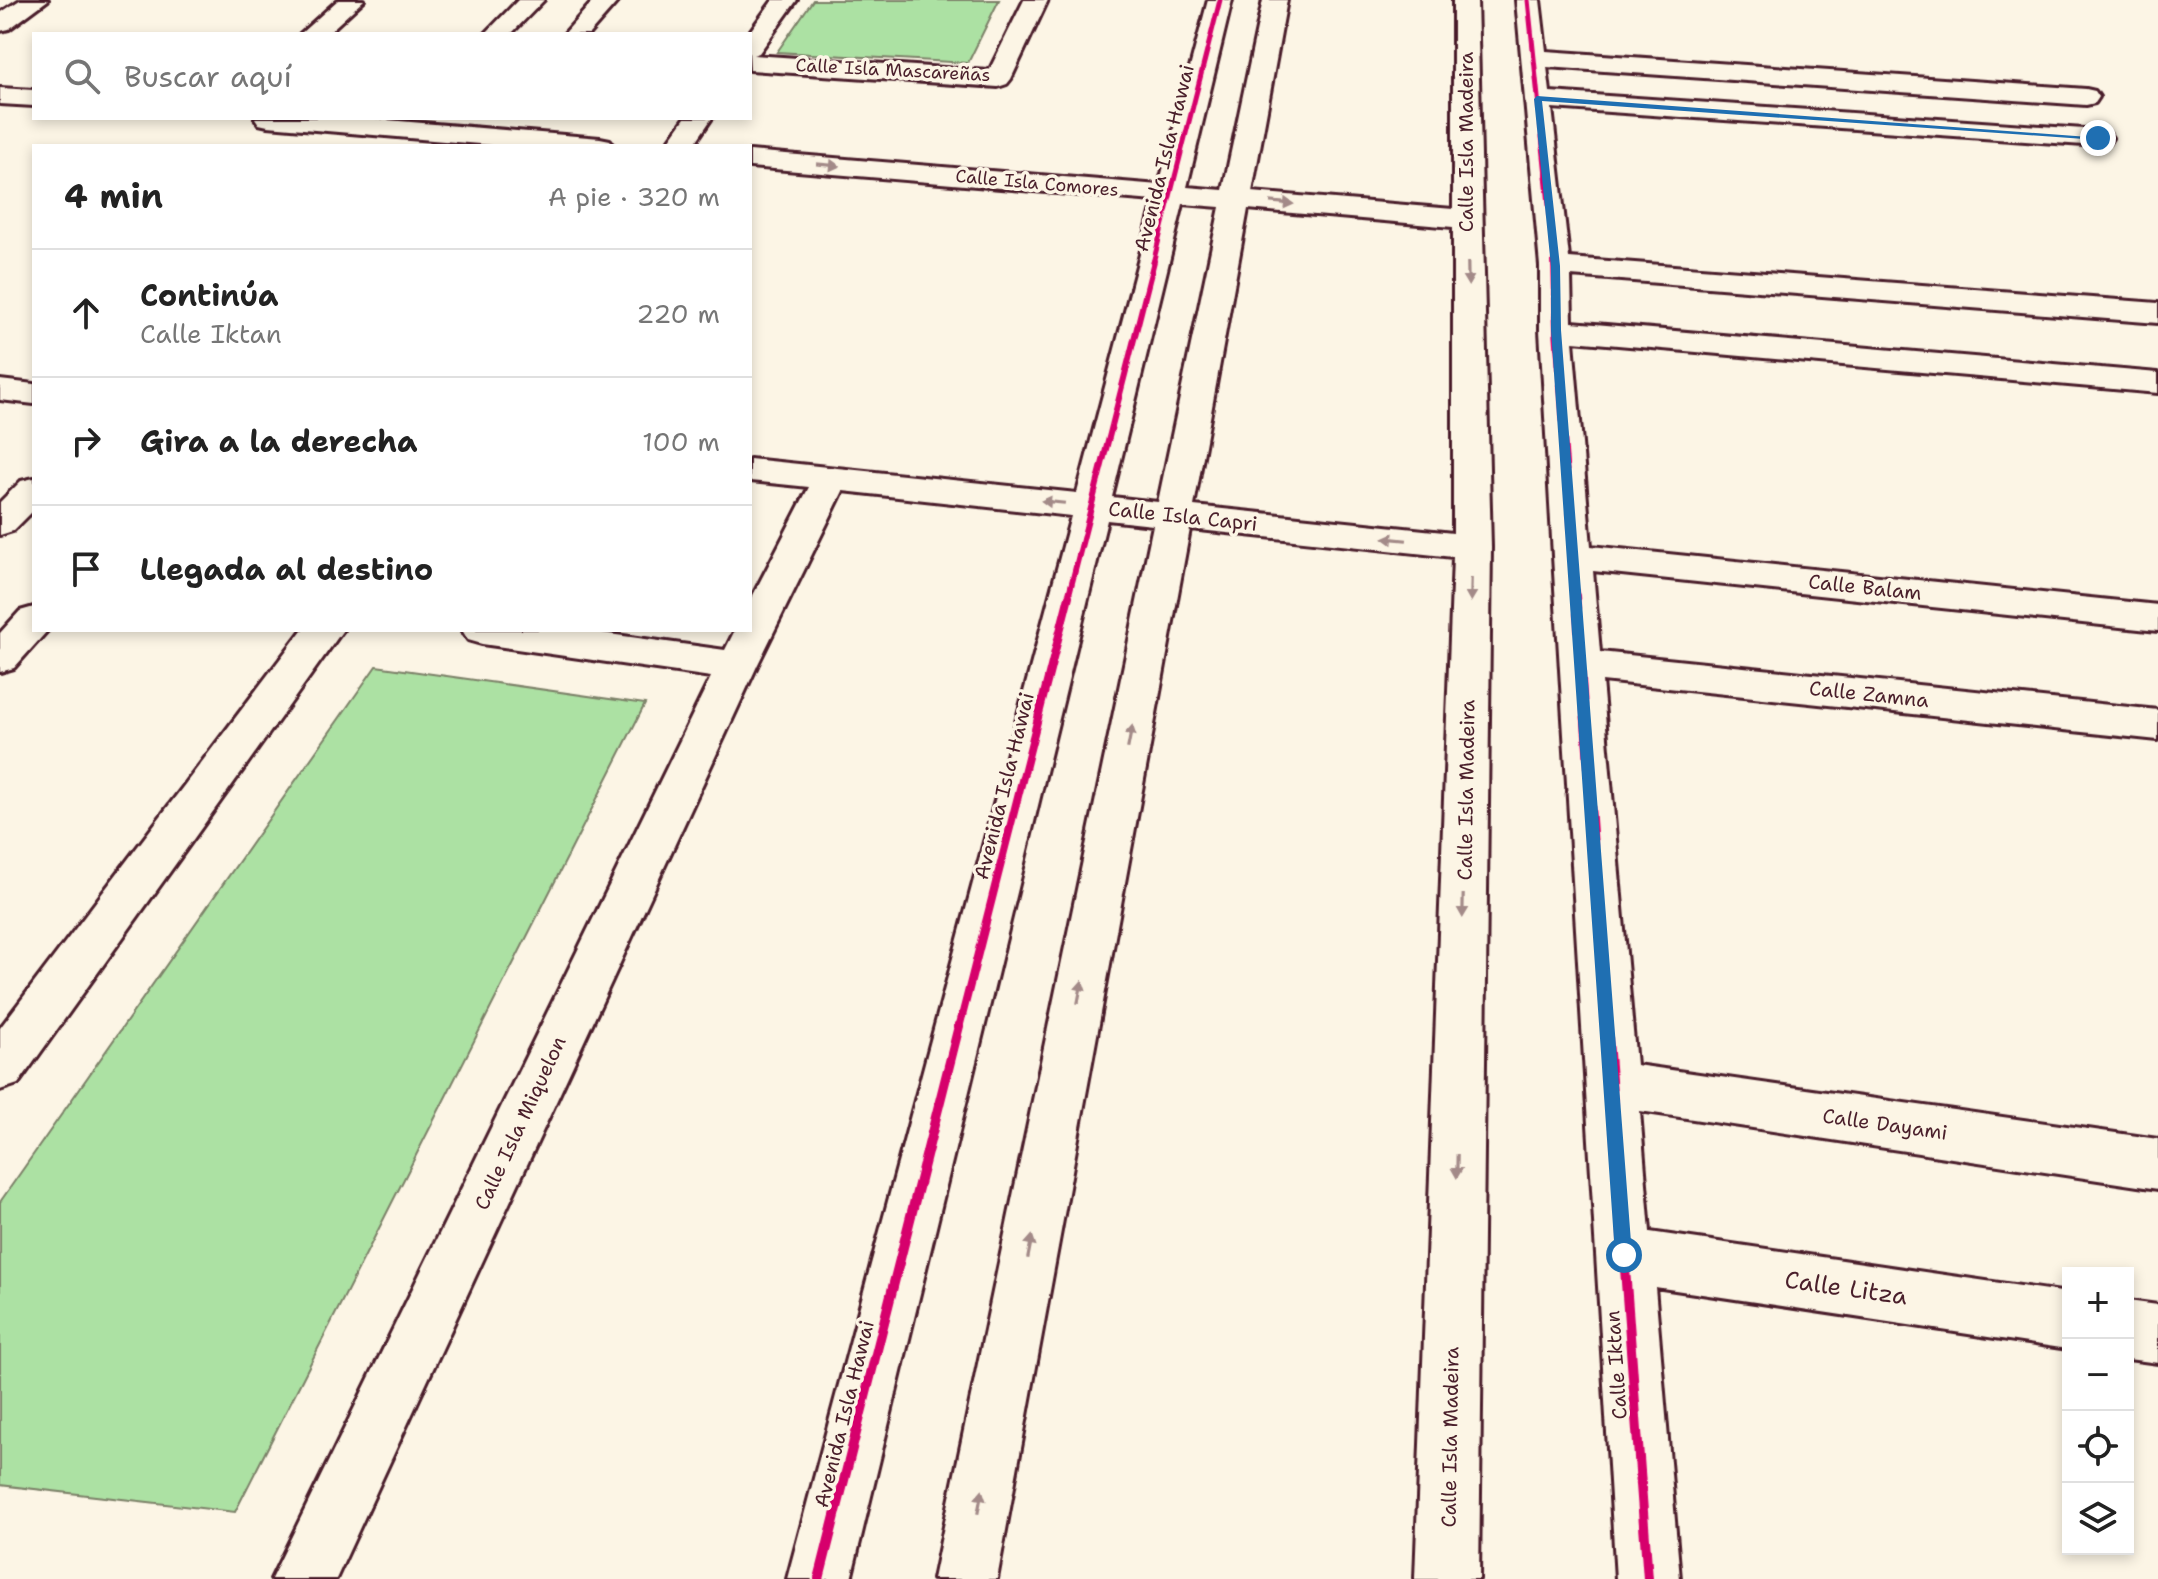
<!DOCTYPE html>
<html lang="es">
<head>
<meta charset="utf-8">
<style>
	:root { --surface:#fff; --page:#f6f6f6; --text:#222; --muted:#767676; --line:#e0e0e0 }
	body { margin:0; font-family:"Shantell Sans",sans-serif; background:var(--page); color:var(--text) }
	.controls { position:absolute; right:24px; bottom:24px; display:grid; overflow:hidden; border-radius:0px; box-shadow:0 4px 12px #0003 }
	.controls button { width:72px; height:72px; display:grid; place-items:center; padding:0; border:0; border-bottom:2px solid var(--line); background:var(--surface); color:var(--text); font:40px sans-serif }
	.stop { position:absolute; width:24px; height:24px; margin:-18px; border:6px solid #1f6fb2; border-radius:50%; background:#fff }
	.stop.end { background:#1f6fb2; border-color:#fff; box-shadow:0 2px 8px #0008 }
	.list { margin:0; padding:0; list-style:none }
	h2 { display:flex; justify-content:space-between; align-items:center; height:104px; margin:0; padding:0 32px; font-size:34px }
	h2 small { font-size:26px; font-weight:400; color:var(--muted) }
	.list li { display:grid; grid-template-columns:52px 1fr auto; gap:24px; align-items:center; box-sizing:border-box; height:128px; padding:0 32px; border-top:2px solid var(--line) }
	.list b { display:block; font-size:30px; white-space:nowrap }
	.list p { margin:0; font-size:26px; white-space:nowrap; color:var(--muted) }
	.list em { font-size:26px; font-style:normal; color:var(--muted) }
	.icon { flex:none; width:44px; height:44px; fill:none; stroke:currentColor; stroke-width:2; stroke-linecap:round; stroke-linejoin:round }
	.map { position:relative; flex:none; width:2158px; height:1579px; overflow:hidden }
	.search { position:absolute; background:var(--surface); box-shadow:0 4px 12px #0003; left:32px; top:32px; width:720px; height:88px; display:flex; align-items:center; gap:20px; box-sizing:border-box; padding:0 28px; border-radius:0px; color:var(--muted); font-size:30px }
	.panel { position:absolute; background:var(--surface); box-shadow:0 4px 12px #0003; left:32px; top:144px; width:720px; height:488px; border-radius:0px }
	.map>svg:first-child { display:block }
</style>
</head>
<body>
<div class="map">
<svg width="2158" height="1579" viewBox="0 0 2158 1579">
	<rect width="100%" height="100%" fill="#fcf5e5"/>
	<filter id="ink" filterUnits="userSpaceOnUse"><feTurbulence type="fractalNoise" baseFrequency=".0125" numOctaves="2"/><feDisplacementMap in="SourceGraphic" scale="16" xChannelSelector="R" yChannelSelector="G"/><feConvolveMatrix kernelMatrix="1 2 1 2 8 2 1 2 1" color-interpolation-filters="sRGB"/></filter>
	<g filter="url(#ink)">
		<!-- green -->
		<path fill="#ace1a3" stroke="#7b8067" stroke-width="2" d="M813 0H999L968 63 777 52Z
			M376 666 645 704 235 1512 0 1485V1202Z"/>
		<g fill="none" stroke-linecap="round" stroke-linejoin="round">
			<!-- minor casing -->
			<g stroke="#4a1f2b" stroke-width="6">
				<path id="minor" d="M20 0H48L9 29 0 31V13Z
					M338 0H364L327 34H300Z
					M518 0H544L511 34H485Z
					M594 0H619L589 34H564Z
					M773 0H797L759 53 753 55 989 71 1024 0H1048L1011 79 1007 84 998 87 750 70 748 34Z
					M1208 0H1232L1187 187 1223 190 1263 0H1287L1252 192 1453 209V0H1477L1491 547 1479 1579H1415L1453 557 1190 529 997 1579H933L1153 525 1107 520 851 1579H787L1071 516 843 491 757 666 336 1579H271L711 677 482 644 468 640 462 630H580L725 650 735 630H750V601L809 487 750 481V459L1077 493 1154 201 750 167V151L1159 185ZM1183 204 1220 207 1158 502 1112 497ZM1248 209 1453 227V533L1194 506Z
					M1516 0H1540L1546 51 2086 89 2095 91 2099 97 2095 103 2086 105 1547 67 1550 92 2098 130 2108 132 2112 138 2108 144 2098 146 1552 108 1569 258 2158 303V323L1571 276 1572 322 2158 373V393L1573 341 1591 546 2158 605V631L1593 571 1600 652 2158 710V740L1602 681 1636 1065 2158 1139V1189L1640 1111 1650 1232 2068 1293V1349L1655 1287 1680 1579H1616L1553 556 1540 330V266Z
					M0 88 34 90V106L0 104Z
					M255 118H364L600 138 610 140 614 146H503L268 126 259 124Z
					M685 118H712L693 146H665Z
					M0 380 34 384V404L0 400Z
					M34 478V510L13 531 0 535V502L21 481Z
					M34 607V630H48L14 668 0 672V633L20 611Z
					M302 630H343L18 1084 0 1090V1028Z
					M2128 1301 2158 1305V1363L2128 1359Z"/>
			</g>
			<!-- minor -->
			<use href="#minor" fill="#fcf5e5" fill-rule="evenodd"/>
			<!-- cycleway-far3 casing -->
			<g stroke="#fcf5e5" stroke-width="8">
				<path id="cycleway-far3" d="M1528 0 1555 263
					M1153 263 1220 0"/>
			</g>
			<!-- cycleway-far2 casing -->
			<g stroke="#fcf5e5" stroke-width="10">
				<path id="cycleway-far2" d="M1554 261 1556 330 1576 598
					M1068 598 1154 261"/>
			</g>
			<!-- cycleway-far1 casing -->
			<g stroke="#fcf5e5" stroke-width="13">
				<path id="cycleway-far1" d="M1576 596 1607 1028
					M959 1028 1069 596"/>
			</g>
			<!-- cycleway casing -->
			<g stroke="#fcf5e5" stroke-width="15">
				<path id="cycleway" d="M1607 1026 1648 1579
					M819 1579 959 1026"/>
			</g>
			<!-- cycleway-far3 -->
			<use href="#cycleway-far3" stroke="#d6006c" stroke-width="5"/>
			<!-- cycleway-far2 -->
			<use href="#cycleway-far2" stroke="#d6006c" stroke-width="6"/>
			<!-- cycleway-far1 -->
			<use href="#cycleway-far1" stroke="#d6006c" stroke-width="8"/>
			<!-- cycleway -->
			<use href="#cycleway" stroke="#d6006c" stroke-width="10"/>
		</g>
		<!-- one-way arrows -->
		<defs><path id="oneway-solid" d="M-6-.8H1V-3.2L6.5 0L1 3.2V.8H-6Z" transform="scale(2)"/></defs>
		<g fill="#a38a88">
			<use href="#oneway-solid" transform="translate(828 165) rotate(5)"/>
			<use href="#oneway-solid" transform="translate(1282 203) rotate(5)"/>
			<use href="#oneway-solid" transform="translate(1468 274) rotate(89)"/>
			<use href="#oneway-solid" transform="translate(1053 502) rotate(-174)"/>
			<use href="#oneway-solid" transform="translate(1395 539) rotate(-174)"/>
			<use href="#oneway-solid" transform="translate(1471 590) rotate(91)"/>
			<use href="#oneway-solid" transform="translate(1130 737) rotate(-79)"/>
			<use href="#oneway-solid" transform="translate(1463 906) rotate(91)"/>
			<use href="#oneway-solid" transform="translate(1080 992) rotate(-79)"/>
			<use href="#oneway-solid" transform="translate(1457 1166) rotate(91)"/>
			<use href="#oneway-solid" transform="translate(1030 1247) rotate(-79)"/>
			<use href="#oneway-solid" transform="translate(980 1502) rotate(-79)"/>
		</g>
	</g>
	<!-- route -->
	<path fill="#1f6fb2" d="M1537 96 2102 138 2098 140 1542 101 1560 266 1561 330 1632 1255 1624 1263 1615 1255 1551 330V266L1534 99Z"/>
	<g text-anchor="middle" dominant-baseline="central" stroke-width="7" stroke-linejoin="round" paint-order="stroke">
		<!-- far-street labels -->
		<g font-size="18" fill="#4a1f2b" stroke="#fcf5e5">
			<text transform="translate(893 70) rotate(3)">Calle Isla Mascareñas</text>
			<text transform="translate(1037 183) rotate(5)">Calle Isla Comores</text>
		</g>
		<!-- street labels -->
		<g font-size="20" fill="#4a1f2b" stroke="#fcf5e5">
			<text transform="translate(1466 142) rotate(-90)">Calle Isla Madeira</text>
			<text transform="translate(1164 158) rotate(-76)">Avenida Isla Hawai</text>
			<text transform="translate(1183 516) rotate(6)">Calle Isla Capri</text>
			<text transform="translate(1865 587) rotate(6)">Calle Balam</text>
			<text transform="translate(1869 694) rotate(6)">Calle Zamna</text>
			<text transform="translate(1004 786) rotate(-76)">Avenida Isla Hawai</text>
			<text transform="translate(1466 790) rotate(-89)">Calle Isla Madeira</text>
			<text transform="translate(520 1123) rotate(-65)">Calle Isla Miquelon</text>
			<text transform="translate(1885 1124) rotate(8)">Calle Dayami</text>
			<text transform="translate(1616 1365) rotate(-94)">Calle Iktan</text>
			<text transform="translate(844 1414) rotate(-76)">Avenida Isla Hawai</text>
			<text transform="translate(1450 1437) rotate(-89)">Calle Isla Madeira</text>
		</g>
		<!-- near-street labels -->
		<g font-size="24" fill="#4a1f2b" stroke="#fcf5e5">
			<text transform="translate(1846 1288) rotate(8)">Calle Litza</text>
		</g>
	</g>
</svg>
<div class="controls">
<button>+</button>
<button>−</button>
<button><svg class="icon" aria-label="locate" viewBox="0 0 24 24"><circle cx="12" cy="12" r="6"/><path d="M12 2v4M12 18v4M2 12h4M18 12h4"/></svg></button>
<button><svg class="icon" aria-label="layers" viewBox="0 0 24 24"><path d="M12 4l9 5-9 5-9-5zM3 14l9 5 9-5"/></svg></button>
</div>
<div class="stop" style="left:1624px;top:1255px"></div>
<div class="stop end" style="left:2098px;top:138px"></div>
<div class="search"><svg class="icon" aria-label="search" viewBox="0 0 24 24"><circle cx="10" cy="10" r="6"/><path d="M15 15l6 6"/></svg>Buscar aquí</div>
<section class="panel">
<h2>4 min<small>A pie · 320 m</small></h2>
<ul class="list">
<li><svg class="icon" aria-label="ahead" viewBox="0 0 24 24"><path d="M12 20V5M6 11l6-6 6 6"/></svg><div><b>Continúa</b><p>Calle Iktan</p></div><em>220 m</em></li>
<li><svg class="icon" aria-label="right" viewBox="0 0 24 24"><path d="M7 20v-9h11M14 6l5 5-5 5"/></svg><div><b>Gira a la derecha</b></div><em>100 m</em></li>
<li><svg class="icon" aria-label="arrive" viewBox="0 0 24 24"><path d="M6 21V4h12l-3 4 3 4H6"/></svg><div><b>Llegada al destino</b></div></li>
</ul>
</section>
</div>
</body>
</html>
